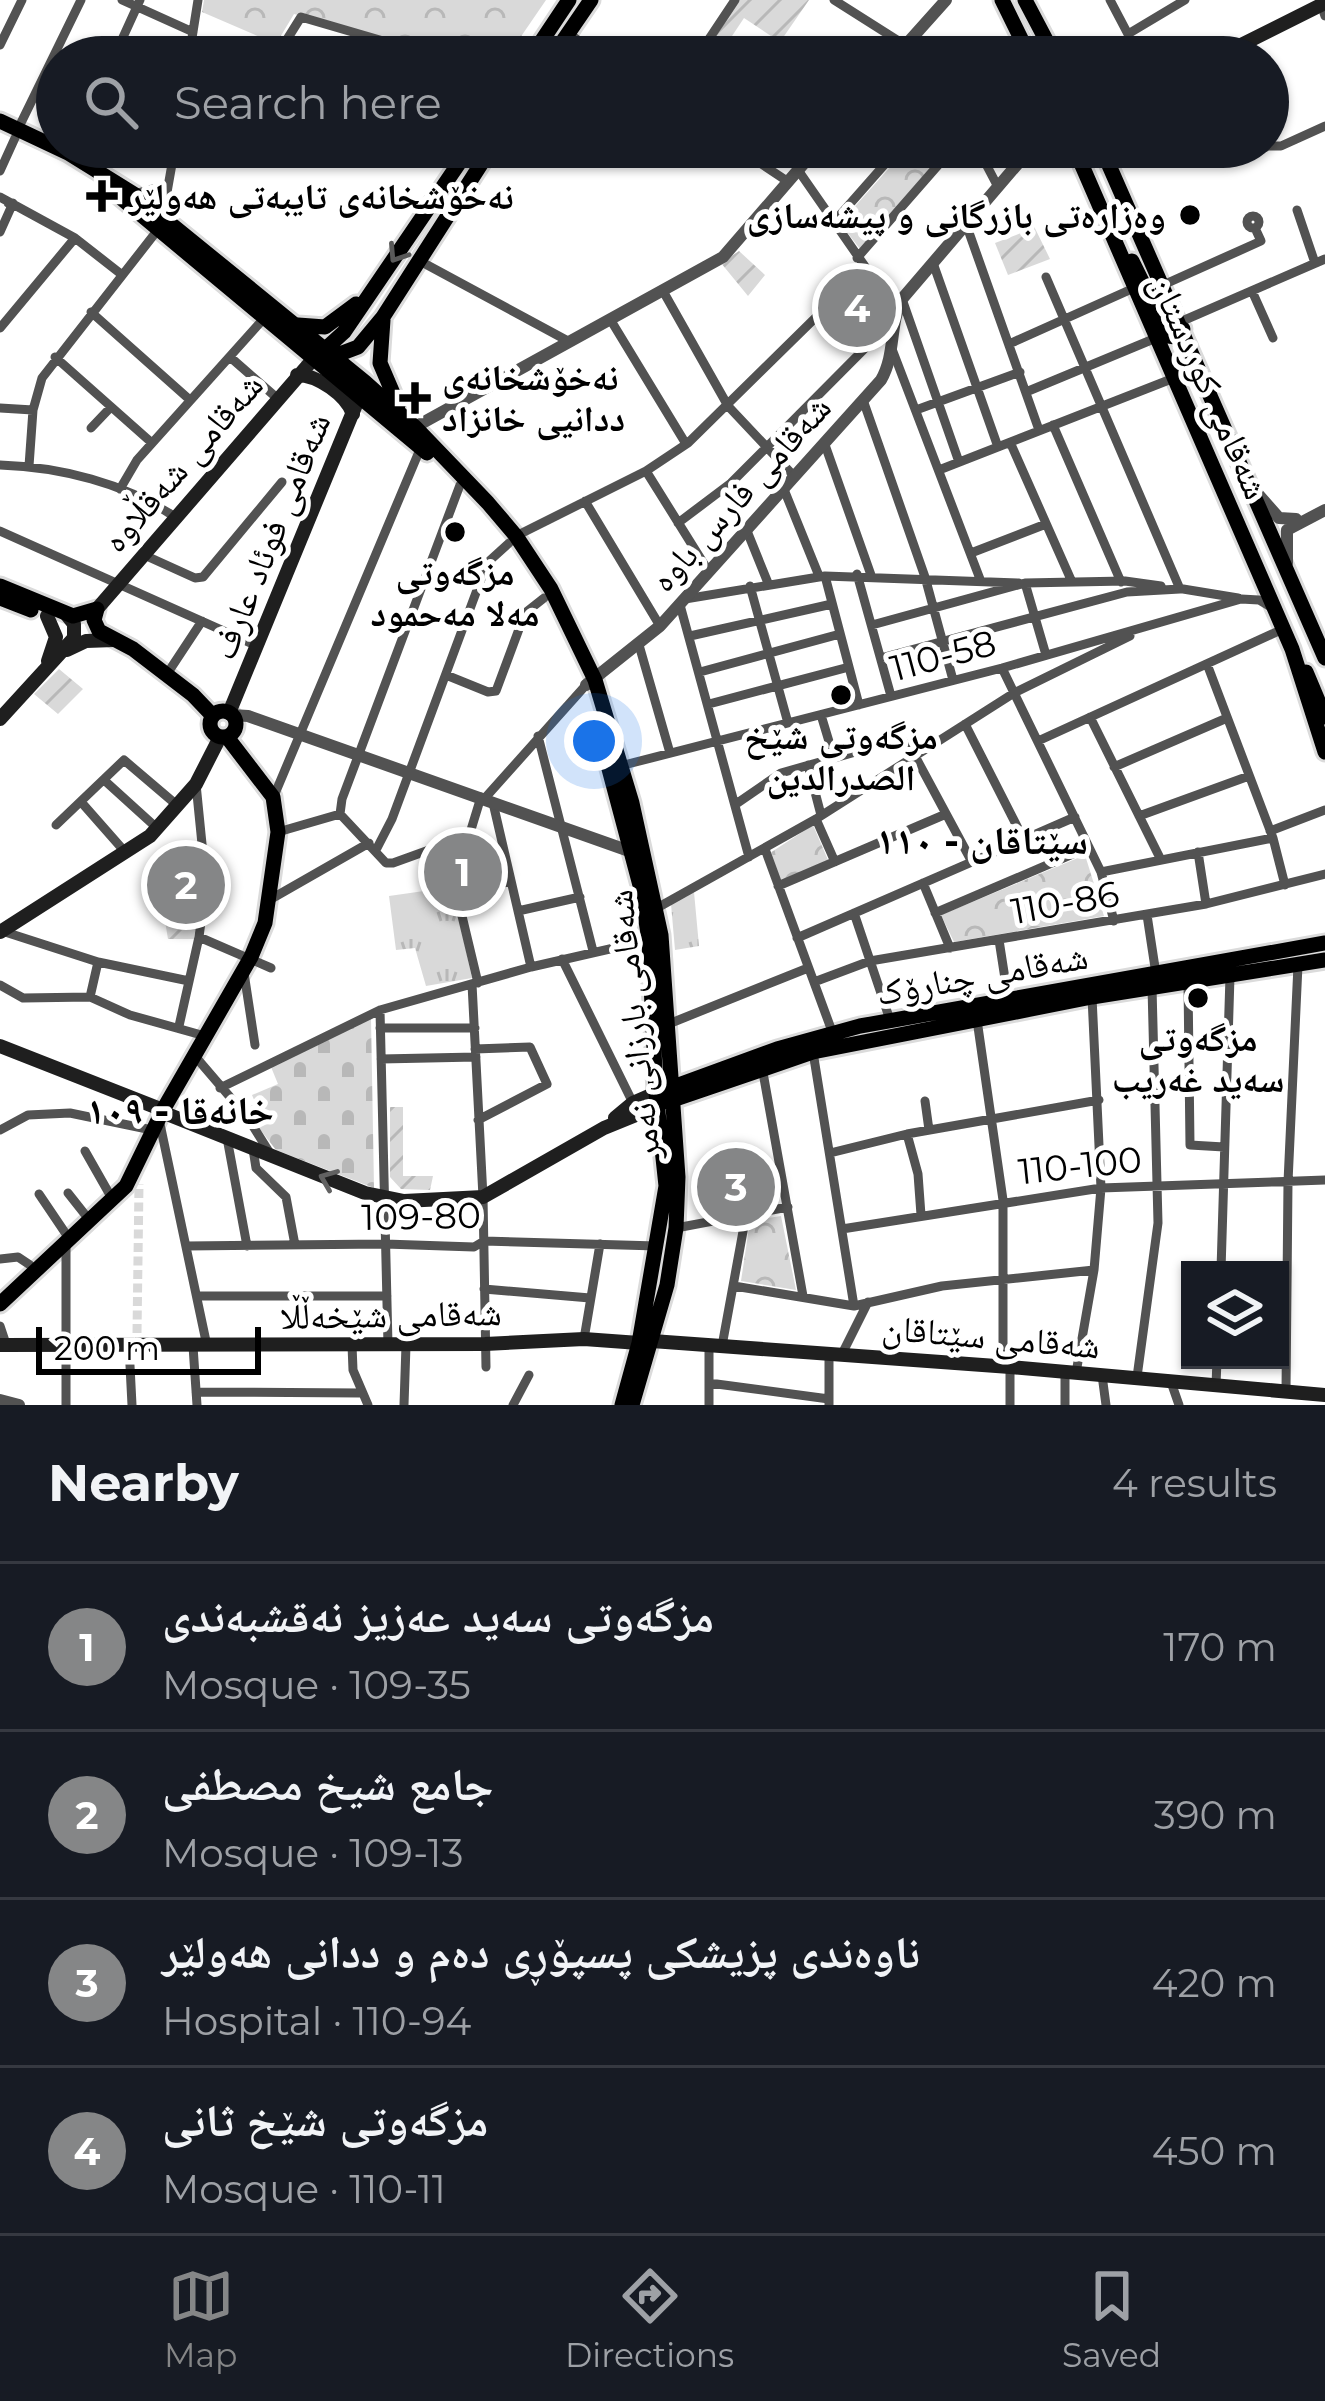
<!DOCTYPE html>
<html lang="en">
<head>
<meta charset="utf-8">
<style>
	:root { --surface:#171b24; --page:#20242c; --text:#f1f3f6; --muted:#9ea1a6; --line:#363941; --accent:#858687 }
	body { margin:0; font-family:Montserrat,"Noto Naskh Arabic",sans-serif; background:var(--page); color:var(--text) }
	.controls { position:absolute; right:36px; bottom:36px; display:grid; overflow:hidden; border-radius:0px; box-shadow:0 3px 9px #0004 }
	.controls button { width:108px; height:108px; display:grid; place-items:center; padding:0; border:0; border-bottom:3px solid var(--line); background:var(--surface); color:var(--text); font:60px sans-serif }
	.scale { position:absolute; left:36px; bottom:30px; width:225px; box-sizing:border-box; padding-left:12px; border:6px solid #000; border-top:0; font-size:33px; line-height:42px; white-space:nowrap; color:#000; -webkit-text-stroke:9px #fff; paint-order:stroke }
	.you { position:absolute; left:594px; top:741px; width:42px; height:42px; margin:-30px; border:9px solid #fff; border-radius:50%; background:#1a73e8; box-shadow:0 0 0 18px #1a73e833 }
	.badge { display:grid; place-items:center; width:78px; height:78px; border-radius:50%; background:var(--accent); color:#fff; font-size:39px; font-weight:700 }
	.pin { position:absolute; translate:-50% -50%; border:6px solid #fff; box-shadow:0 3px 12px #0006 }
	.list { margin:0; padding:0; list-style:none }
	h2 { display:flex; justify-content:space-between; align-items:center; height:156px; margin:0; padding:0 48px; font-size:51px }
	h2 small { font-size:39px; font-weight:400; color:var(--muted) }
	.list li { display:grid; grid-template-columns:78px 1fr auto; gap:36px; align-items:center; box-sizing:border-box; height:168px; padding:0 48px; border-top:3px solid var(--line) }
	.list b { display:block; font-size:45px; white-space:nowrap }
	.list p { margin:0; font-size:39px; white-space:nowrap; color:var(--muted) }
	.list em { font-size:39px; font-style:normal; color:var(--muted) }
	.icon { flex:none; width:66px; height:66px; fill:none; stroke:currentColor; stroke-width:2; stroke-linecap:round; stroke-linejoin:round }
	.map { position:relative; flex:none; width:1325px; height:1405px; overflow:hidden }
	.search { position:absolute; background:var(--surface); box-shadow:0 3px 9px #0004; left:36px; right:36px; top:36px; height:132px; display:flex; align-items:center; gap:30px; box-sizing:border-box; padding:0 42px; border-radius:66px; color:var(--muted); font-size:45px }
	.sheet { height:828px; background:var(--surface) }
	nav { display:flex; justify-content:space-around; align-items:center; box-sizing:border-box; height:168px; border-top:3px solid var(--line); background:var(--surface); font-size:33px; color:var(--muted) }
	nav a { display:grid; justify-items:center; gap:6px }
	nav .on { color:var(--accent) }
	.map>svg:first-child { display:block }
</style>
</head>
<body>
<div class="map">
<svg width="1325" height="1405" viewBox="0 0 1325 1405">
	<defs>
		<pattern id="grass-tufts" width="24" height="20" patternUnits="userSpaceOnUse" patternTransform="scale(3)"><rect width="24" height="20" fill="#d9d9d9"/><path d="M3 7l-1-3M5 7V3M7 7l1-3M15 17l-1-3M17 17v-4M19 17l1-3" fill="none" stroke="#b8b8b8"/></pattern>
		<pattern id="cemetery-stones" width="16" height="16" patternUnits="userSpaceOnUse" patternTransform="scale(3)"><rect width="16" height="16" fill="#d9d9d9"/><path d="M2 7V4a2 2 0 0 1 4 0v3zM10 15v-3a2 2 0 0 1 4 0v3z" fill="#b8b8b8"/></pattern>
		<pattern id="park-crowns" width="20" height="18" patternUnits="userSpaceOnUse" patternTransform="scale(3)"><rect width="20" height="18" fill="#d9d9d9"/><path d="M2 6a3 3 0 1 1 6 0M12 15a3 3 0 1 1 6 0" fill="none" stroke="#b8b8b8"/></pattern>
		<pattern id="garden-furrows" width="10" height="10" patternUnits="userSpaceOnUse" patternTransform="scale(3)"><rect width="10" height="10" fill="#d9d9d9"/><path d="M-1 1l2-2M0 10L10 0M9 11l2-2" fill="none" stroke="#b8b8b8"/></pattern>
	</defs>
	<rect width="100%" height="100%" fill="#fff"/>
	<!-- grass -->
	<path fill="url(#grass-tufts)" d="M452 887 472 978 426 986 415 948 396 950 389 896Z
		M694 892 699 946 675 950 671 904Z"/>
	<!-- cemetery -->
	<path fill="url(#cemetery-stones)" d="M371 1018 374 1188 276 1150 246 1111 255 1102 252 1095 278 1084 271 1067Z"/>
	<!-- park -->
	<path fill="url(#park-crowns)" d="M204 0H546L507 57H444L294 14 276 44 202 12Z
		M908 147H949L860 249 840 223Z
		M813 825 828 860 781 881 770 853Z
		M1085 855 1104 916 954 942 941 915Z
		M781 1216 796 1290 741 1281 750 1221Z"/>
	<!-- garden -->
	<path fill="url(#garden-furrows)" d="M739 0H809L780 42 744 18 718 57H703Z
		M1028 214 1050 259 1008 275 995 243 1021 233 1014 218Z
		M739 251 765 275 748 296 721 263Z
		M59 669 83 689 58 714 34 694Z
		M162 903 191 905V911L198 912 194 939H168Z
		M390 1107H403V1176H433L430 1190 401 1189 390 1177Z"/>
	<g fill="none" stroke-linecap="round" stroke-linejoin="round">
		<!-- minor-tunnel -->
		<path stroke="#d9d9d9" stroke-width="9" stroke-dasharray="9 4.5" stroke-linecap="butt" d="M137 1333 139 1184"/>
		<!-- primary casing -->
		<g stroke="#dbdbdb" stroke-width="21">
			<path id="primary" d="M531 57 569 0
				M552 57 591 0
				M0 121 68 153 134 194 365 382 415 427 488 503 516 536 551 589 595 680 632 803 661 935 678 1177 676 1228 667 1285 632 1405
				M109 188 427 453
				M383 320 380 363 398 405
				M298 325 325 327 356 304
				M321 353 344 332 470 147
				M329 358 358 347 383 317 492 147
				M0 586 73 616 97 609 94 620 99 631 133 649 193 695 213 716
				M0 598 31 610
				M210 724a13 13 0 1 1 26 0a13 13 0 1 1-26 0Z
				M597 724 641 889 649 940 656 1093 666 1186 639 1343 622 1405
				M662 1091 777 1049 860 1026 1325 943
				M667 1102 813 1052 1092 997 1325 960
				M0 1304 126 1186 163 1110 251 957 265 923 278 832 273 797 227 737"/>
		</g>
		<!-- trunk casing -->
		<g stroke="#dbdbdb" stroke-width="21">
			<path id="trunk" d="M1002 0 1030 57
				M1025 0 1055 57
				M1074 147 1292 649 1325 752
				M1101 147 1325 658
				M1132 261 1169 336 1175 337 1183 329
				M1306 672 1325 717"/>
		</g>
		<!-- minor -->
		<path stroke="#525252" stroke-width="9" d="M122 0 193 32
			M834 0 905 45
			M1110 0 1140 57
			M1324 13 1325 16
			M568 33 601 57
			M1128 34 1185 0
			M914 35 927 57
			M0 45 22 0
			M190 49 217 57
			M114 57 140 0
			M189 57 198 0
			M276 57 301 17 438 57
			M697 57 735 0
			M18 129 81 0
			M1268 146H1281L1325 126
			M736 147 787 181
			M977 147 998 187
			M1237 147 1247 155 1266 147
			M798 170 896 311
			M0 171 15 138
			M134 194 167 185
			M0 197 75 238 121 274
			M1297 210 1315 263
			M163 215 175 147
			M1247 222a6 6 0 1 1 12 0a6 6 0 1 1-12 0Z
			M833 223 900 147
			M966 224 1039 430
			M0 232 13 203H8
			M857 258 954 147
			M418 260 568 341
			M933 263 998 447
			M1163 285 1261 241 1255 228
			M663 291 728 406 793 475
			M1252 291 1273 338
			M902 299 959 462
			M829 304 859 354
			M91 312 190 400
			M610 319 686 444
			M1180 322 1325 259
			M0 328 75 238
			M1009 344 1134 288
			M892 349 980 579
			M55 357 152 443
			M230 357 277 398
			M1026 392 1156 338
			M863 400 925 577 953 680
			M0 408 33 410
			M916 410 1020 372
			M1053 425 1121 582
			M91 428 111 407
			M824 442 871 575
			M1010 442 1072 582
			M0 465C60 467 125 483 175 517
			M29 466 33 410 42 378 160 227
			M939 470 1174 378
			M646 471 709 572
			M783 487 819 576
			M120 489 137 460 266 316
			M585 501 660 626
			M678 523 731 483 895 318
			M0 531 257 646
			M747 531 768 583
			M516 536 646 471 688 443 865 269
			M971 553 1046 524
			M142 554 195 578 203 577 282 482
			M857 574 891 696
			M825 576 859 705
			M1025 583 1046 655
			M750 586 788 723
			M1177 588 1238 598
			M685 599 825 576 1019 583
			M680 605 749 857
			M872 625 1025 583 1125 581 1161 586
			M690 636 832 604
			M639 645 670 753
			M881 658 1127 592 1180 589 1046 277
			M1207 664 1273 838 1285 885
			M1002 668 1101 872 1114 921
			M700 672 840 634
			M167 674 202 621
			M446 675 488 692 496 691 525 613 544 598
			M709 704 849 667
			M821 715 834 758
			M1090 717 1161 860
			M965 724 1024 840
			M538 736 593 951
			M1038 741 1283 629
			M915 756 972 862
			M808 765 821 815
			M620 766 1002 668 1241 599 1259 600 1274 609
			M1114 767 1227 718
			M104 780 158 829
			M274 796 421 447
			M485 798 586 685
			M82 803 126 853
			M493 803 531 967
			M736 804 781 773 898 740 903 741 911 758
			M340 814 342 799 460 485
			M1139 816 1249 776
			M816 819 835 862
			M56 825 124 760 178 806
			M1270 831 1325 810
			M278 832 340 814 386 863H393L465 837 470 833 481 797
			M765 849 833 1034
			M376 850 392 819 487 563 509 543
			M1198 852 1206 904
			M1101 872 1273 838
			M923 883 950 948
			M778 886 946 814
			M271 899 369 843
			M657 908 816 819 1014 693 1130 636
			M518 911 580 897
			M854 913 890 1020
			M935 913 1089 847
			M1147 915 1156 974
			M2 931 98 962 189 981
			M199 937 271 968
			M797 938 1075 817
			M999 940 1008 998
			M562 959 633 1103
			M244 973 255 1045
			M814 982 870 961 1206 904 1325 874
			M1188 982 1190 1145 1224 1147
			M478 983 457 895 511 881
			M472 984 483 1197 486 1367
			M0 985 23 998 90 997 130 1015 205 1036
			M90 997 98 962
			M380 1010 388 1345
			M977 1020 1003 1200V1366
			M666 1025 808 968
			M179 1026 199 937 206 884 196 784
			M380 1028H475
			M475 1049 530 1047 547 1084 478 1120
			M813 1052 854 1306
			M194 1055 248 1118 271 1155
			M381 1059 476 1057
			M762 1067 803 1296
			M220 1088 380 1010 531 967 649 940
			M925 1101 929 1130
			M160 1124 207 1346
			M0 1130 28 1115 70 1113 152 1130
			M907 1134 918 1174 921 1215
			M227 1138 247 1246
			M253 1149 256 1168 286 1197 295 1245
			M85 1151 110 1195
			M830 1153 907 1134 1099 1100
			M68 1193 87 1217
			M39 1194 66 1234
			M676 1228 788 1207
			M842 1229 1101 1188 1325 1180
			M66 1246V1405
			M186 1246 385 1244 474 1247 484 1241 657 1246
			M0 1259 18 1257 30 1265
			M1221 1270 1230 976
			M734 1286 854 1306 942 1286 1094 1270
			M484 1289 590 1298
			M197 1296H387
			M0 1326 6 1344
			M584 1339 600 1244
			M352 1345 353 1370 368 1405
			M129 1346 132 1405
			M193 1346 197 1405
			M722 1346 746 1215
			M829 1353V1405
			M842 1354 868 1302
			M1010 1367V1405
			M1065 1372V1405
			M1076 1373 1094 1270 1101 1188 1092 997
			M1102 1375 1106 1405
			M1137 1377 1158 1223 1152 987
			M1171 1382 1179 1405
			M709 1383 829 1399
			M1216 1385 1217 1360
			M1286 1391 1288 1182 1298 965
			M196 1392 360 1393
			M404 1405 406 1345
			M513 1405 529 1375
			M709 1405V1345"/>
		<!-- tertiary -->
		<path stroke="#525252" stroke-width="12" d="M895 57 946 0
			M415 427 723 257 818 147
			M1249 484 1279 518 1296 519
			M1287 563V530L1325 510
			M586 685 660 626 881 380C896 354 889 325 902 299L1032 147
			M232 715 248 716 632 852
			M0 1400 19 1405"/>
		<!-- secondary -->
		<path stroke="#1f1f1f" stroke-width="14" d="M1217 57 1325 3
			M297 375C318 375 346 395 353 414
			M97 609 315 357
			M47 616 56 637 48 661
			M67 650 86 641 114 640
			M229 713 362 390
			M0 719 74 638V624L66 614
			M0 932 150 836 196 784 220 737
			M0 1046 163 1110
			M162 1112 365 1193 404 1201 483 1197 604 1128 658 1106
			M615 1118 633 1103 656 1093
			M652 1341 1010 1367 1325 1395
			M0 1345 485 1344 584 1339 639 1343"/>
		<!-- primary -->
		<use href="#primary" stroke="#000" stroke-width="15"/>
		<!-- trunk -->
		<use href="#trunk" stroke="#000" stroke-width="15"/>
	</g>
	<!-- one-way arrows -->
	<defs><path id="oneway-chevron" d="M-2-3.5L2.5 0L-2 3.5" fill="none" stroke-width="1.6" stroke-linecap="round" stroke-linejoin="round" transform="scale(3)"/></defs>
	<use stroke="#595959" href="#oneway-chevron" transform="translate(397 254) rotate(123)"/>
	<use stroke="#626262" href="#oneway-chevron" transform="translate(328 1179) rotate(-158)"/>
	<!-- markers -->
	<g fill="#000" stroke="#fff" stroke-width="4.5">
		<path d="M96 178h12v12h12v12h-12v12h-12v-12h-12v-12h12z"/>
		<circle cx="1190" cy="215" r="12"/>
		<path d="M409 380h12v12h12v12h-12v12h-12v-12h-12v-12h12z"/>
		<circle cx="455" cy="532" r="12"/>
		<circle cx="841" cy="695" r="12"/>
		<circle cx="1198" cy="998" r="12"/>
	</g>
	<g text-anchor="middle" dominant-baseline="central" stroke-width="10" stroke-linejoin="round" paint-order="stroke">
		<!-- poi labels -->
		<g font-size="36" font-weight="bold" fill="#000" stroke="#fff">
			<text x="129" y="196" text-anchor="start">نەخۆشخانەی تایبەتی هەولێر</text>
			<text x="1166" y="215" text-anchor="end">وەزارەتی بازرگانی و پیشەسازی</text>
			<text x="442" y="377" text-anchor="start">نەخۆشخانەی<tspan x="442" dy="41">ددانیی خانزاد</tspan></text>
			<text x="455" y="572">مزگەوتی<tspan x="455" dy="41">مەلا مەحمود</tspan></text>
			<text x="841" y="736">مزگەوتی شێخ<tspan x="841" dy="41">الصدرالدين</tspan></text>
			<text x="1198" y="1038">مزگەوتی<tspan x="1198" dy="41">سەید غەریب</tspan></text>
		</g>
		<!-- street labels -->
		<g font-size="36" fill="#000" stroke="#fff">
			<text transform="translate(1210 386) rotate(66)">شەقامی کوردستان</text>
			<text transform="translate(182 462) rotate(-49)">شەقامی شەقڵاوە</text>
			<text transform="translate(740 493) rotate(-48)">شەقامی فارس باوە</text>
			<text transform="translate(270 536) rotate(-68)">شەقامی فوئاد عارف</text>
			<text transform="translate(943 655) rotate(-15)">110-58</text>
			<text transform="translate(1065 902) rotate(-10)">110-86</text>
			<text transform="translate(982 974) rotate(-10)">شەقامی چنارۆک</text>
			<text transform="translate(633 1025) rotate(-96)">شەقامی بارزانی نەمر</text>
			<text transform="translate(1080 1165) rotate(-6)">110-100</text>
			<text transform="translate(421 1216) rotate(-1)">109-80</text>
			<text transform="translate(391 1314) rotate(-1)">شەقامی شێخەڵڵا</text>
			<text transform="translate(991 1336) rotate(5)">شەقامی سێتاقان</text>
		</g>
		<!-- neighbourhood labels -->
		<g font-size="39" font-weight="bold" fill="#000" stroke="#fff">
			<text x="982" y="840">سێتاقان - ١١٠</text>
			<text x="180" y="1110">خانەقا - ١٠٩</text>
		</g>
	</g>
</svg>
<div class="controls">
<button><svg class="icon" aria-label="layers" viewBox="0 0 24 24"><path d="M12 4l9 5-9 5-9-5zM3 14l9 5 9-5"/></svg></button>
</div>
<div class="scale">200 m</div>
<div class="you"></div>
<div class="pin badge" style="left:463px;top:872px">1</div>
<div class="pin badge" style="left:186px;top:885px">2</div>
<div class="pin badge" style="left:736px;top:1187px">3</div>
<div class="pin badge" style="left:857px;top:308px">4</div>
<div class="search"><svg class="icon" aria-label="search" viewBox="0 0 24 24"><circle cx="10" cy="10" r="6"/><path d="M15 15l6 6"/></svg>Search here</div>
</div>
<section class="sheet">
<h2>Nearby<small>4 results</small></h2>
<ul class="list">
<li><span class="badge">1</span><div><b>مزگەوتی سەید عەزیز نەقشبەندی</b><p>Mosque · 109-35</p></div><em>170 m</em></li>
<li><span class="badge">2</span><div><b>جامع شيخ مصطفى</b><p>Mosque · 109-13</p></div><em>390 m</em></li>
<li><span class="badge">3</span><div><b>ناوەندی پزیشکی پسپۆڕی دەم و ددانی هەولێر</b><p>Hospital · 110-94</p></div><em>420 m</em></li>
<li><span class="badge">4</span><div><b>مزگەوتی شێخ ثانی</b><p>Mosque · 110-11</p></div><em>450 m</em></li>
</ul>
</section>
<nav>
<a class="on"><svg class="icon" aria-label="map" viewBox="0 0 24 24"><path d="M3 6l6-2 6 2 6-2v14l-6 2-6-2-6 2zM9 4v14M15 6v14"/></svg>Map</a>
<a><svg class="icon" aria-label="directions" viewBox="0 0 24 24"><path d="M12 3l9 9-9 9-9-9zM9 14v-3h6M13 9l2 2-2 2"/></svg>Directions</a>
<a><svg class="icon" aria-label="saved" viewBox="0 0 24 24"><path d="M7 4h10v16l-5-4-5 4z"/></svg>Saved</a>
</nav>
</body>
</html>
